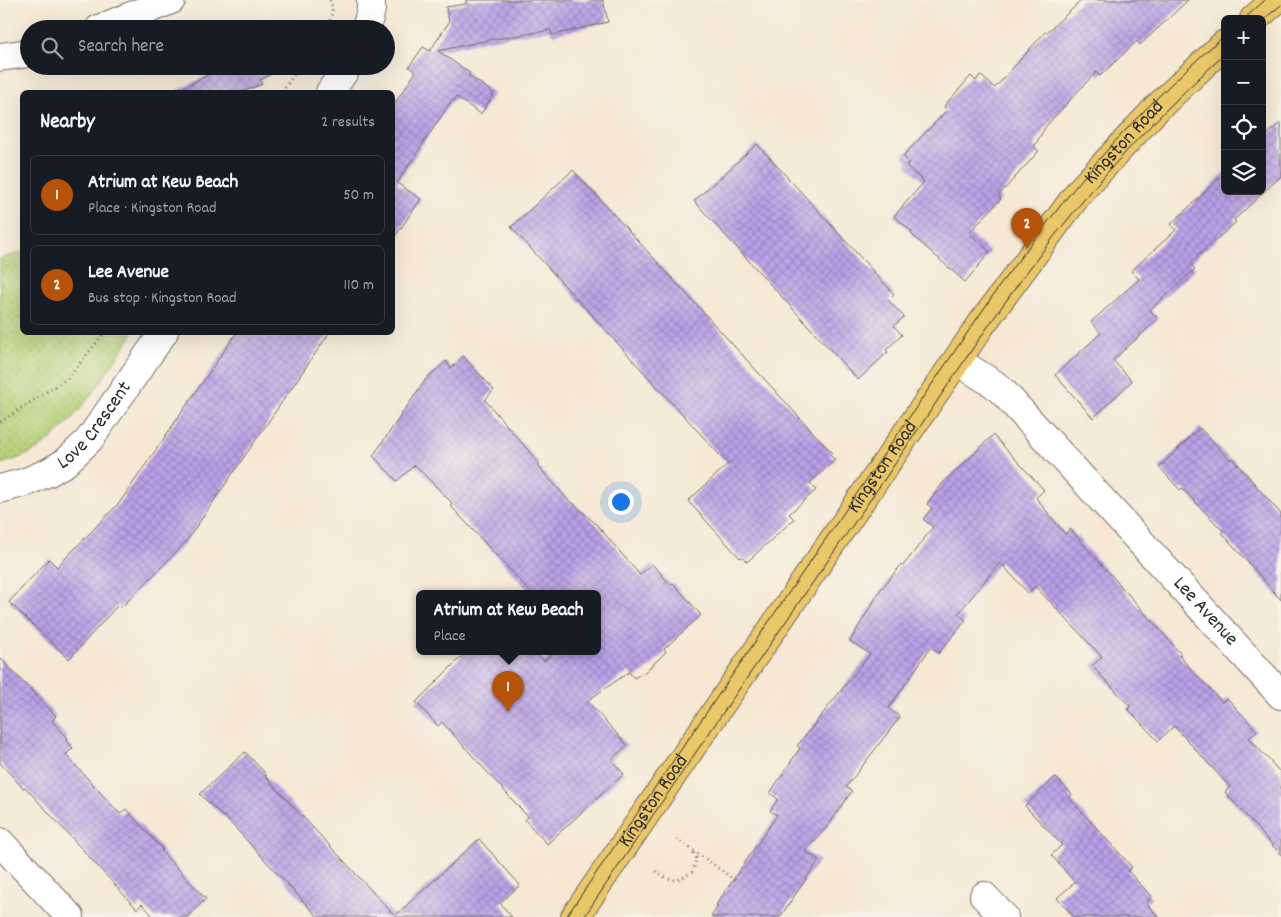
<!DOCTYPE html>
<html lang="en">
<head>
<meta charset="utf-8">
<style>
	:root { --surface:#171b24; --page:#20242c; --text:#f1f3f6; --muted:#9ea1a6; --line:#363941; --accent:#b45309 }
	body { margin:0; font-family:Dekko,sans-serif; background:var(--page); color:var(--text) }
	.controls { position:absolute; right:15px; top:15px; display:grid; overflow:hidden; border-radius:8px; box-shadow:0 5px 20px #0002 }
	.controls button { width:45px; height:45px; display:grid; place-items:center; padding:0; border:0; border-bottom:1px solid var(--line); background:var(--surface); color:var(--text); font:25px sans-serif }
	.you { position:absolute; left:620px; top:501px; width:18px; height:18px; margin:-12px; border:4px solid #fff; border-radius:50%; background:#1a73e8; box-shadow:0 0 0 8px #1a73e833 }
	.badge { display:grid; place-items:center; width:32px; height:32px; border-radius:50%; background:var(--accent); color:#fff; font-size:16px; font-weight:700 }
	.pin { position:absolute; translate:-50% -41px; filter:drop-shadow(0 1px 2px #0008) }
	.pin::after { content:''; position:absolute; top:26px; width:18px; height:15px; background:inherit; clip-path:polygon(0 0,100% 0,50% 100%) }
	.popup { position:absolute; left:416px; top:590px; width:185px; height:65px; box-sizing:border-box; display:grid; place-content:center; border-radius:8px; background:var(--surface); filter:drop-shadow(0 1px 4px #0005); font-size:16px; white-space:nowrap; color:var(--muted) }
	.popup b { font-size:19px; color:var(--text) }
	.popup::after { content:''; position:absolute; left:50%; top:100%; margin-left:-10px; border:10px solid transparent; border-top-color:var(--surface) }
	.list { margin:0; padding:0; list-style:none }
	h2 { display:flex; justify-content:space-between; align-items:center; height:65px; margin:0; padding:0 20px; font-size:21px }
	h2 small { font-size:16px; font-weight:400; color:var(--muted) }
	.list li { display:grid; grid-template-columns:32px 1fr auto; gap:15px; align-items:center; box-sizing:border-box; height:80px; margin:0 10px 10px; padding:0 10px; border:1px solid var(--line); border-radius:8px }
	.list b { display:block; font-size:19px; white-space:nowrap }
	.list p { margin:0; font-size:16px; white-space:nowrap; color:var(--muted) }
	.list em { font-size:16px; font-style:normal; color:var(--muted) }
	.icon { flex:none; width:28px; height:28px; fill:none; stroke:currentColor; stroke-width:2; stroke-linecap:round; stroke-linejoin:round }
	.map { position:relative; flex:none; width:1281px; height:917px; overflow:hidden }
	.search { position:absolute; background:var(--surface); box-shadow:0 5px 20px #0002; left:20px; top:20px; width:375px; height:55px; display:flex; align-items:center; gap:12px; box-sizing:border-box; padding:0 18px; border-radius:28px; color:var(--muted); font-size:19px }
	.panel { position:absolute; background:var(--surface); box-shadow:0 5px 20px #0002; left:20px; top:90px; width:375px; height:245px; border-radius:8px }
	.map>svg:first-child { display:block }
</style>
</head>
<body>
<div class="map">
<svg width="1281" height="917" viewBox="0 0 1281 917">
	<defs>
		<pattern id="park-dots" width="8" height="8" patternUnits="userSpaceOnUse" patternTransform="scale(1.25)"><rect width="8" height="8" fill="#b4d077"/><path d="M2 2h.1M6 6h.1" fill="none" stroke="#9bb367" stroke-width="1.8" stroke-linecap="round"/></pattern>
		<pattern id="building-cross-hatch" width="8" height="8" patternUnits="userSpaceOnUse" patternTransform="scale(1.25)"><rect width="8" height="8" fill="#baa0e8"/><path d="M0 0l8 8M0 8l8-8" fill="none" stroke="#9783bc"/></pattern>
	</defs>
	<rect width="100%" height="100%" fill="#f7f3e8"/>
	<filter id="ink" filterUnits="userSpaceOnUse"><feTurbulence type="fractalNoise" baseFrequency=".02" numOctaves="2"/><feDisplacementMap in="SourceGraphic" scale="10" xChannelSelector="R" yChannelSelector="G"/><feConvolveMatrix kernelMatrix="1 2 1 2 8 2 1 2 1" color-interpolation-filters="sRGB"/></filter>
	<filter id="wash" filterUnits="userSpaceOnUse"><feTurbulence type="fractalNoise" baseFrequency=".0096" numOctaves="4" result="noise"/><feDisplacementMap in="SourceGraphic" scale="20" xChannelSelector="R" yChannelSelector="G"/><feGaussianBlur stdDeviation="1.12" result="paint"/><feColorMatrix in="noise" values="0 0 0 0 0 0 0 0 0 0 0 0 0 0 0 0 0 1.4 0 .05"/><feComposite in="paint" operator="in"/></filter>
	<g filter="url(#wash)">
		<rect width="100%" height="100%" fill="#f6e8d4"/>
		<!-- park -->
		<path fill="url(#park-dots)" stroke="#707e51" d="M22 252V332L133 333C108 370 77 423 39 448 28 455 12 461 0 464V259Z"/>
		<g id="blocks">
			<!-- building -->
			<path fill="url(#building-cross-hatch)" d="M466 0H603L608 22 552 35 551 30 483 41 438 51 470 73 468 75 494 93 481 114 456 97 454 101 452 100 397 183 421 199 392 241V107L416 72 409 67 423 47 430 51 449 22 446 7 466 4Z
				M1082 0H1188L1140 45 1137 41 1100 76 1096 72 1046 126 1034 147 1039 151 998 196 1001 199 969 233 990 252 965 282 911 234 912 232 894 216 924 182 906 165 909 163 903 156 947 110 944 106 971 76 976 81 980 75 995 88 1045 32 1046 33Z
				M211 66H286L260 80 262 84 242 92H174L214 72Z
				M1281 122V176L1234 220 1236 222 1190 263 1195 269 1150 310 1158 319 1113 360 1132 381 1093 418 1055 375 1101 333 1091 322 1139 279 1131 271 1176 230 1171 224 1225 173V191H1262V139Z
				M757 144 894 294 888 300 904 317 894 326 902 335 886 350 888 352 858 380 694 201Z
				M573 170 832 453 830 455 835 460 810 483 816 490 789 514 794 519 747 562 742 557 740 558 688 501 728 464 511 227Z
				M237 332H330L185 543 121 608 118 605 69 659 9 602 49 559 57 567 120 502Z
				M463 356 494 390 485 400 539 463 537 465 571 503 572 502 596 524 640 575 652 564 670 584 673 583 701 615 664 649 666 652 646 671 634 678 629 672 587 701 627 745 611 760 624 774 547 844 525 820 528 817 442 722 438 726 416 702 467 651H535L544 661 556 651H597V593H531L450 505 452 503 415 465 397 481 373 456 426 379 446 361 451 368Z
				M1200 428 1230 460 1232 458 1281 514V600L1222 533 1223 531 1182 488 1180 490 1159 467Z
				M993 435 1044 490 1036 498 1065 534 1070 529 1160 630 1181 654 1179 656 1222 702 1227 698 1257 731 1249 738 1281 773V855L1225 792 1230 787 1174 726 1158 741 1128 709 1130 706 1092 666 1102 657 1035 586 1028 593 1000 562 958 614 966 620 939 653 931 647 889 708 900 717 846 787 852 791 828 826 805 851 819 860 780 917H711L718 906 716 905 777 815 770 811 778 799 770 793 800 748 797 746 870 654 850 641 881 589 901 565 903 566 933 527 923 519 932 508 927 504 942 484Z
				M0 658 56 716 52 721 68 738 66 740 73 748 66 755 120 814 126 809 163 850 161 851 206 899 187 917H154L142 904 137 909 25 787 23 788 0 763Z
				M245 752 266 774 265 776 395 916 479 839 520 885 500 903 512 917H318L224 816 223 817 200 794Z
				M1055 777 1072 794 1069 798 1132 867 1128 871 1152 897 1146 903 1159 917H1074L1057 898 1075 882 1051 855 1062 845 1025 806Z"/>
		</g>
	</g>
	<g filter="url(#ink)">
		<use href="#blocks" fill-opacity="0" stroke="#726d66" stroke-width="1"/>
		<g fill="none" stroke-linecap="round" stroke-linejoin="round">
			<!-- minor casing -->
			<g stroke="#726d66" stroke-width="30">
				<g id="minor">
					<path d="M99 29 171 0"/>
					<path d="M366 29 371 10V0"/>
					<path d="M0 57 29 53"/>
					<path d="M330 92 348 66"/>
					<path id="s1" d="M957 361 994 384 1004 393 1281 695"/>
					<path id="s2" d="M0 489 26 482 49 472 66 462 89 440 164 332"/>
					<path d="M0 842 70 917"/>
					<path d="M984 896 1004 917"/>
				</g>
			</g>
			<!-- major casing -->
			<g stroke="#726d66" stroke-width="30">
				<g id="major">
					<path d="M1254 19 1276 0"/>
					<path id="s3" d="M575 917 981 325 1080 191 1158 107 1225 44"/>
				</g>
			</g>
			<!-- path -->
			<path stroke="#726d66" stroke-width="3" stroke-dasharray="1 4" stroke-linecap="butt" d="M325 29C331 19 335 11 330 0
				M282 92 300 66
				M0 422 68 378 105 332
				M677 839 735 880
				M656 871C672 882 675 883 692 872L697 859 692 851"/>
			<!-- minor -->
			<use href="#minor" stroke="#fff" stroke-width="28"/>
			<!-- major -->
			<use href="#major" stroke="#eac769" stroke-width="28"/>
			<!-- tram -->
			<path stroke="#2b2b2b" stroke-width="1" d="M1244 19 1265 0
				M1262 21 1281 5
				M566 917 1007 275C1032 243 1056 210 1082 179 1125 128 1175 78 1225 35
				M584 917C683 770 783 625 884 480 948 386 1009 289 1082 202 1126 149 1174 100 1225 54"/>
		</g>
	</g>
	<g text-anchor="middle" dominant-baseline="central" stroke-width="4" stroke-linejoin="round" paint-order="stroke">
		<!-- street labels -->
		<g font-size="20" fill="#2b2b2b" stroke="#f7f3e8">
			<text stroke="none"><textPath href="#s3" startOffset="950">Kingston Road</textPath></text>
			<text stroke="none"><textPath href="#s2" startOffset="118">Love Crescent</textPath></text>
			<text stroke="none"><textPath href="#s3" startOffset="545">Kingston Road</textPath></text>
			<text stroke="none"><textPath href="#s1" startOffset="354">Lee Avenue</textPath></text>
			<text stroke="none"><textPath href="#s3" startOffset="140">Kingston Road</textPath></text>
		</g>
	</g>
</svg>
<div class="controls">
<button>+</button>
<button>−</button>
<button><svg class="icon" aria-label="locate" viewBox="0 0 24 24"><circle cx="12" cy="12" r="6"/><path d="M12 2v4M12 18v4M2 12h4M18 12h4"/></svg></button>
<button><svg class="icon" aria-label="layers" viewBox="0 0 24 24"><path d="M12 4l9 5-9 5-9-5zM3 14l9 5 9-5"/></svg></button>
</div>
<div class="you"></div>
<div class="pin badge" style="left:508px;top:712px">1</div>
<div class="popup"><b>Atrium at Kew Beach</b>Place</div>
<div class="pin badge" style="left:1027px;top:249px">2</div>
<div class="search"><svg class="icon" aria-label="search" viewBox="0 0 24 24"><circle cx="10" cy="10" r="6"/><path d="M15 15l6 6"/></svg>Search here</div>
<section class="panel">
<h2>Nearby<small>2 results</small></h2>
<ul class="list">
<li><span class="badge">1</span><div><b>Atrium at Kew Beach</b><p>Place · Kingston Road</p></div><em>50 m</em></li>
<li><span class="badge">2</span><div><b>Lee Avenue</b><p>Bus stop · Kingston Road</p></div><em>110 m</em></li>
</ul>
</section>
</div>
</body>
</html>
